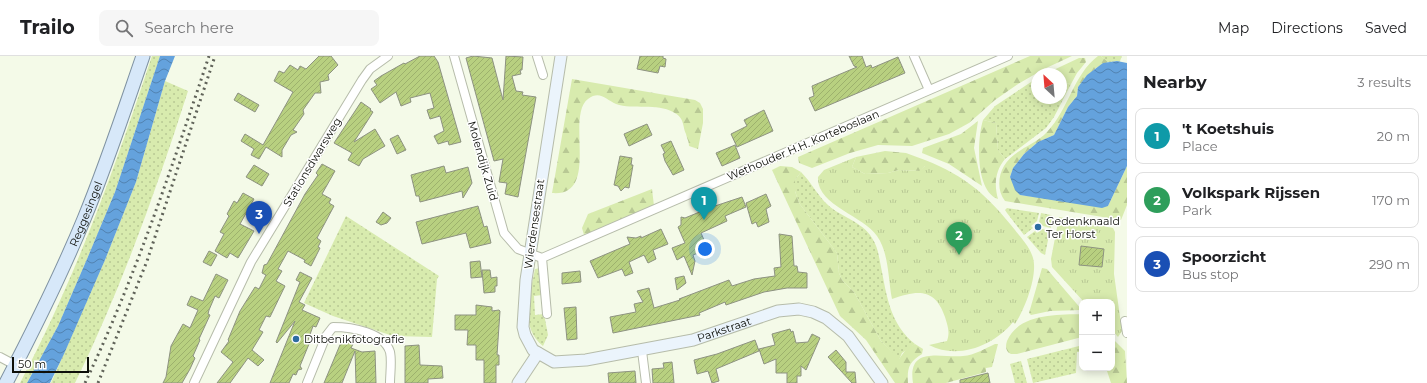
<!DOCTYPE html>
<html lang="en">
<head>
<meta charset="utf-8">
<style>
	:root { --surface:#fff; --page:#f6f6f6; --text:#202124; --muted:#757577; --line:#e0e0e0; --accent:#d93025 }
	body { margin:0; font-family:Montserrat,sans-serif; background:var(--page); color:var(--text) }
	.controls { position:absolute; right:12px; bottom:12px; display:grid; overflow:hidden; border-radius:8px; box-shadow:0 2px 10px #0003 }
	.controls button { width:36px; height:36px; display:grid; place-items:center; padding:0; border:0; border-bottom:1px solid var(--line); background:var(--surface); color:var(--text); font:20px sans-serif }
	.compass { position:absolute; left:1031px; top:12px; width:36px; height:36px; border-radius:50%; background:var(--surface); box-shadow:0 2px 10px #0003; rotate:334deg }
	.scale { position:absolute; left:12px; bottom:10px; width:77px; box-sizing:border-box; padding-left:4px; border:2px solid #0d0f09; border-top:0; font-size:11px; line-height:14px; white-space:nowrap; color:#0d0f09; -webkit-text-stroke:3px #fff; paint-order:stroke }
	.you { position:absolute; left:705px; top:193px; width:14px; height:14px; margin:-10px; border:3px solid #fff; border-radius:50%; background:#1a73e8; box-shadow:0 0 0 6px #1a73e833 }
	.badge { display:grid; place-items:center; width:26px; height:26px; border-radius:50%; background:var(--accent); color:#fff; font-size:13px; font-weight:700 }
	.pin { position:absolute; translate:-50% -33px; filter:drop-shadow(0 1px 2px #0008) }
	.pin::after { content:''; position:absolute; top:21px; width:14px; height:12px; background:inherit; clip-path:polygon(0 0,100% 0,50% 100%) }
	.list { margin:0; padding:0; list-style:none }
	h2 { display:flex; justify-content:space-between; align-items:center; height:52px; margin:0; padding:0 16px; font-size:17px }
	h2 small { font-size:13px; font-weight:400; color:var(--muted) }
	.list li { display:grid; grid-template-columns:26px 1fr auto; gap:12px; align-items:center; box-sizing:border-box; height:56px; margin:0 8px 8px; padding:0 8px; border:1px solid var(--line); border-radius:8px }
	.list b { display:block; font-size:15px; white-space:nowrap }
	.list p { margin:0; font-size:13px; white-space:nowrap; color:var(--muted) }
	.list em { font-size:13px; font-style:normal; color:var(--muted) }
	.icon { flex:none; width:22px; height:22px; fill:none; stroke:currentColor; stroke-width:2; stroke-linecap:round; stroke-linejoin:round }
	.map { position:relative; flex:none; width:1127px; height:327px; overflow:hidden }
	header { display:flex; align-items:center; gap:24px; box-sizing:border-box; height:56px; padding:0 20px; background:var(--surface); border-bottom:1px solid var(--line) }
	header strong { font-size:19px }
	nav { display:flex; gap:22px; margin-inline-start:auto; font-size:14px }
	.search { width:280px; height:36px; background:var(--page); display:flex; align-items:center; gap:10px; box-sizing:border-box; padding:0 14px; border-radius:8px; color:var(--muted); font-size:15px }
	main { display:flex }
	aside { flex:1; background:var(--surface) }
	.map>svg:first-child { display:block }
</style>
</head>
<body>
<header>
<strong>Trailo</strong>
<div class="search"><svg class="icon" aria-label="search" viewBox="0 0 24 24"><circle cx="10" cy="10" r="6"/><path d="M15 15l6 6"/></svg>Search here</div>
<nav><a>Map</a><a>Directions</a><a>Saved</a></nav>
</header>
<main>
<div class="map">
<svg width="1127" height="327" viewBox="0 0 1127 327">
	<defs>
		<pattern id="grass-dots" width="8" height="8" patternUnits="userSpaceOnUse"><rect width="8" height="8" fill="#d8ebae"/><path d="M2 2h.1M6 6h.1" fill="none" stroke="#b8c894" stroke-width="1.8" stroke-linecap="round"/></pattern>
		<pattern id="forest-firs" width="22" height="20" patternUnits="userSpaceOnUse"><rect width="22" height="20" fill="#d8ebae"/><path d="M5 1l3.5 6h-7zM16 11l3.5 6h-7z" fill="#b8c894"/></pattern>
		<pattern id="park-tufts" width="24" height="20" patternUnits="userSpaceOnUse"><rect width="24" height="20" fill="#d8ebae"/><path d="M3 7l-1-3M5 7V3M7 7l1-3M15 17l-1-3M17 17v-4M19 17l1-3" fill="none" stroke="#b8c894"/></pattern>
		<pattern id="water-waves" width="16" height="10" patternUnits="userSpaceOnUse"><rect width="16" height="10" fill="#64a2dd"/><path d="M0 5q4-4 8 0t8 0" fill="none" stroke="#5182b1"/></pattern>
		<pattern id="building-hatch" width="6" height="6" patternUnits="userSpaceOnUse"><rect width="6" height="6" fill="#b8d080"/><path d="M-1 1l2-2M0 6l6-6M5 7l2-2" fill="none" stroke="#9db16d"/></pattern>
	</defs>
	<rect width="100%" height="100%" fill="#f4fae8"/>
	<!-- grass -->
	<path fill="url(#grass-dots)" d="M152 0H160L115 136 87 203 58 270 27 327H20C75 223 115 112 152 0Z
		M1101 0H1122L1120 5 1108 6Z
		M1037 22V42H1061V27L1071 28 1054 61 1046 72 1005 103 998 94 996 67 983 64 995 50Z
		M165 25 188 35C156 135 121 233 75 327H51L105 204 136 126Z
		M801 116C811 126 818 140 828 149 841 161 863 166 872 182 878 191 879 201 881 211 887 241 890 268 915 288L902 297 899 304 881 285 854 236 842 224 839 217 837 197 799 147 795 135V124Z
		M1007 152 1039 157 1037 165 1031 170 1033 172 1024 179 1007 157 1005 154Z
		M1041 157 1051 159 1053 161 1051 172 1043 170 1039 166Z
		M346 160 439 220 437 223 432 281 393 280 333 260 304 247Z
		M1042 173 1050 174 1045 199 1041 197 1027 181 1035 175 1037 177Z
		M540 212 542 239 534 240 535 259 544 258 548 279 543 290C519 271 530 239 535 213Z
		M1079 290 1081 296H1077L1076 317 1033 327 1027 303Z
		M1021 305 1027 327H1015L1010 308Z"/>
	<!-- forest -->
	<path fill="url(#forest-firs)" d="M1030 0H1072L1044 13 1018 28 995 44 969 67 949 78 912 90 878 89 850 97 812 112 799 107 798 101Z
		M1098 0H1101L1108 6 1096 12 1087 20 1078 31 1077 40 1068 51 1054 79 1038 86 1024 98 1013 112 1010 121 1020 139 1108 150 1127 110V149L1121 164 1005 145C997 135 998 120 1004 110 1013 94 1035 89 1047 76 1069 53 1073 19 1098 0Z
		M1079 2H1085L1086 6 1077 17 1071 28 1061 27V18H1045Z
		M572 23 695 44 700 47 703 53V67L698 93 689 90C689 85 687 83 686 78 682 69 685 62 673 56 657 47 633 54 616 48 606 44 600 34 588 43 565 60 601 141 552 137Z
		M983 64 996 67 998 94 1005 103C995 115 994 129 998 143 975 135 977 83 983 64Z
		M978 65 974 92 982 130 949 108 922 97 923 92 961 78Z
		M885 95 906 97 925 104V110L920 115 899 114 888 117 865 118 852 111 856 101Z
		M780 110 792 111 801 116 795 124V135L799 147 837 197 839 217 842 224 854 236 881 285 899 303 907 292 915 288 923 293 922 298C909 306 907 312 908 327H895L866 284 840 260 772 114Z
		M652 133 654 150 584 179 582 172 588 158Z
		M1042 212 1047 213 1082 254 1050 255 1031 259 1029 257Z
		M1082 258V281L1017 298H1011C1006 296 1005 291 1007 285 1019 257 1057 259 1082 258Z
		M1112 282 1125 295 1127 327H1111L1106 312H1112Z
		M995 288H998L992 311 986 312V316L946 327H913C907 289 941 302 963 300 975 299 984 293 995 288Z"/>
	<!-- park -->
	<path fill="url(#park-tufts)" d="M856 101 852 111 865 118 888 117 899 114 919 115 925 110V104C966 120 988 140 1015 174 1021 182 1030 191 1033 202 1038 219 1025 253 1015 268L1013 266C994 290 957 304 929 289L947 285C950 276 948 271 945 261 935 232 918 234 892 243 888 223 889 197 877 180 864 160 816 149 818 121L824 114Z
		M1059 161 1113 172 1115 176 1114 218 1122 275 1118 281 1112 274V246H1084L1052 211 1051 203Z"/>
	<!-- water -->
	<path fill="url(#water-waves)" d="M160 0H175L165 25 136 126 105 204 64 298 50 327H27L58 270 87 203 115 136Z
		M1117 5 1127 7V110L1108 150 1102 152 1020 139 1015 134 1010 121 1013 112 1024 98 1038 86 1054 79 1068 51 1077 40 1078 31 1087 19 1103 7Z"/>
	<!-- building -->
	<path fill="url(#building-hatch)" stroke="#8d9281" d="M319 0H331L338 9 328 19 329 24 320 26 321 37H315L303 54 304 58 293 74 297 76 291 79 282 94V101L266 91 259 103 251 99 254 93 241 85 245 78 263 89 293 36 274 25 279 15 284 17 290 9 298 14 300 10 306 13Z
		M420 0H434L438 6 461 86 449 89 448 85 438 88 434 80 444 75 440 60 430 63 427 54 434 52 430 37 410 42 411 46 401 50 396 36 380 47 371 33 377 29 374 25 381 20 404 7 405 8Z
		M473 0 492 2 503 44 506 0 523 1 522 14H520L521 18 512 20 516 35 523 36 522 39 536 41 518 141 505 138 507 127 499 126 503 103 494 105 466 2Z
		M640 0H663V2L666 3 665 11 660 10 658 17 637 13Z
		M849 0H862L866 11 871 9 872 12 898 1 905 17 815 55 809 42 814 40 812 30 857 11 854 10Z
		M238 37 259 49 255 56 234 44Z
		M361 46 371 53 370 54 373 56 354 86 375 73 385 90 363 103 359 110 348 104 352 97 334 87Z
		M764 54 773 75 737 91 731 78 747 70 744 64Z
		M647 68 652 79 629 90 624 78Z
		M398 79 406 94 397 98 390 83Z
		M671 85 684 114 673 119 665 105 663 98 665 97 661 89Z
		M735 89 740 102 722 110 716 97Z
		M620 100 632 102 631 109H633L629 132 625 131 621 135 618 130 614 129Z
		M322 108 335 115 322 138 331 143 329 147 334 150 317 182 321 185 318 191 320 192 311 210 304 206 305 204 288 195 278 213 282 215 276 225 285 230 270 261 266 260 259 274 263 276 252 294 264 304 258 310 248 302 230 327H217L233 306 221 296 229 285 228 284 240 255 255 231 259 233 266 219 262 217 264 209 267 208 305 138 318 119 316 117Z
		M254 109 269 118 262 130 246 121Z
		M444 110 446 117 468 111 472 127 463 142 462 135 420 146 419 140H416L411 119Z
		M243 137 254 143 240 168 254 175 238 202 230 197 227 202 215 195 224 178 220 176 229 160 227 158 234 145 237 147Z
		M766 138 771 150 766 153 769 166 758 171 756 166 752 168 746 147Z
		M742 141 746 151 725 160 727 165 701 177 708 193 693 199 695 205 692 219 684 200 677 204 672 192 685 187 678 171 681 169V161L685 162 702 155 703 153H706Z
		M478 150 484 171 487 170 491 187 470 192 466 177 422 188 416 166Z
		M383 156 391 162 387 167 381 169 376 166Z
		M661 173 668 188 653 194 656 203 648 207 644 199 629 206 633 217 625 220 622 213 598 222 590 205 630 188 627 181 636 182 641 180V182Z
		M779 178 792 180 794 210H797L798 216 807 217V232H787L764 236 726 249 725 246 699 257 700 259 613 277 610 261 636 256 634 248 643 246 637 235 649 232 654 252 680 244 679 243 729 224 732 230 754 223 775 220 774 212 781 211Z
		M1081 190 1104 193 1102 211 1079 209Z
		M209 195 217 199 211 210 203 206Z
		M480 205 482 221 471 222 470 206Z
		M482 214H490L491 222 497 221V230H495V236L484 237Z
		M580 215 581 226 562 228V217Z
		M300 216 312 222 299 246 305 249 302 254 320 262 316 271 313 270 307 287 309 288 300 310 302 313 298 314 296 319 293 318 289 327H270L295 265 277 287 276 286 300 226 296 224Z
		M216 218 228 224 219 242 215 240 209 254 208 258 210 259 199 283 200 284 193 300 195 302 190 313 182 327H163L166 321 171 290 183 268 190 272 198 254 187 249 191 240 203 245Z
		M684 220 686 227 677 234 675 222Z
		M476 249 492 251V255L499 254 500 255 497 299H499V309H496V327H484V304H476V289H467L468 274H455V259H476Z
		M576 251 577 283 567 284 564 252Z
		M790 273 791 276 793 275 796 287 808 286 812 278 820 282 806 314 801 310V320H797V327H787V317H776V303L764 308 759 293 775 289 772 278Z
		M342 284 353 288 351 292 362 296 375 295 376 327H356L355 295 342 327H324Z
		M755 284 759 295 716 313 719 325 712 327 708 315 697 318 694 304 717 298Z
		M419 289 420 309 442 310 443 322 428 323V327H405V290Z
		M836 294 846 306V316H855L856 327H852L828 301Z
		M672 306 674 327H653L652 313 664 312 663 307Z
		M635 315 636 327H609L608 317Z
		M988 317 990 327H960V324Z"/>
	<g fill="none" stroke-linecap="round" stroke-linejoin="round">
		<!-- street casing -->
		<g stroke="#b6bcaa" stroke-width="10">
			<path id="street" d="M454 0 504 177 518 193 542 202 1008 0
				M537 0 543 19
				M914 0 929 34
				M542 202 547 258
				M1125 265 1127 277
				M642 295 646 327
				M0 301 15 309
				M194 327 251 206 362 24 370 13 388 0
				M307 327 326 280 333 271C351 271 384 276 390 296 392 305 390 318 390 327"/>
		</g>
		<!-- secondary casing -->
		<g stroke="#b6bcaa" stroke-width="13">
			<g id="secondary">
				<path id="s1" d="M561 0 526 224 523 271 525 279 533 294 554 306 586 304 693 284 778 255 799 253 813 256 826 262 848 280 882 327"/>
				<path d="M518 327 538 297"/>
			</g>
		</g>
		<!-- primary casing -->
		<g stroke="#7f92a2" stroke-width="15">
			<g id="primary">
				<path id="s2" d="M6 327C34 273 61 219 84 163 106 110 124 55 143 0"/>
			</g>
		</g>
		<!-- street -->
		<use href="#street" stroke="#fff" stroke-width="8"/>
		<!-- secondary -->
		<use href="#secondary" stroke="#ebf4fc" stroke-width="11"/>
		<!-- primary -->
		<use href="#primary" stroke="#d7e8f9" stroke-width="13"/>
		<!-- rail -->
		<path stroke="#5f6258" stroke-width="3" stroke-dasharray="2 4" stroke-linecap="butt" d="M85 327C135 222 172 111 209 0
			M98 327 147 205 215 0"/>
	</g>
	<!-- markers -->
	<g fill="#2d6ca2" stroke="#fff" stroke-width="1.5">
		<circle cx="1038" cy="171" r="4"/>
		<circle cx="296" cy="283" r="4"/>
	</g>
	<g text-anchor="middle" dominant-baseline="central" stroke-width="3" stroke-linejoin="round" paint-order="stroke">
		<!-- street labels -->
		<g font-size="11" fill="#0d0f09" stroke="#fff">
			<text transform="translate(803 89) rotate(-23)">Wethouder H.H. Korteboslaan</text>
			<text transform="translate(483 105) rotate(74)">Molendijk Zuid</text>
			<text transform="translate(312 106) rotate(-59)">Stationsdwarsweg</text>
			<text stroke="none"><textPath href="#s2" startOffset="187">Reggesingel</textPath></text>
			<text transform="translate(534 168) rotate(-82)">Wierdensestraat</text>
			<text stroke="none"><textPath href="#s1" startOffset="497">Parkstraat</textPath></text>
		</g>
		<!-- poi labels -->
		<g font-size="11" fill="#0d0f09" stroke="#fff" text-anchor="start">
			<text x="1046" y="165">Gedenknaald<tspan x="1046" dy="13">Ter Horst</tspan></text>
			<text x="304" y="283">Ditbenikfotografie</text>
		</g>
	</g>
</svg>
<div class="controls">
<button>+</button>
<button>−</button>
</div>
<svg class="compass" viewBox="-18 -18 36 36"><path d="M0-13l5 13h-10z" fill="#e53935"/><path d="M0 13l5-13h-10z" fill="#757577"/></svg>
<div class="scale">50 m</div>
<div class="you"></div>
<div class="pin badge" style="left:704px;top:164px;background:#0f9aa8">1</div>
<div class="pin badge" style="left:959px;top:199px;background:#2e9e5b">2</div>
<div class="pin badge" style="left:259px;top:178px;background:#1a4fb4">3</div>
</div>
<aside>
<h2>Nearby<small>3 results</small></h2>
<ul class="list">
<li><span class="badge" style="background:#0f9aa8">1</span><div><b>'t Koetshuis</b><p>Place</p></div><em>20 m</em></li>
<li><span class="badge" style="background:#2e9e5b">2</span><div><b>Volkspark Rijssen</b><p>Park</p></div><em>170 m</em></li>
<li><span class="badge" style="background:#1a4fb4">3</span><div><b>Spoorzicht</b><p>Bus stop</p></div><em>290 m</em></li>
</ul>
</aside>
</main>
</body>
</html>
